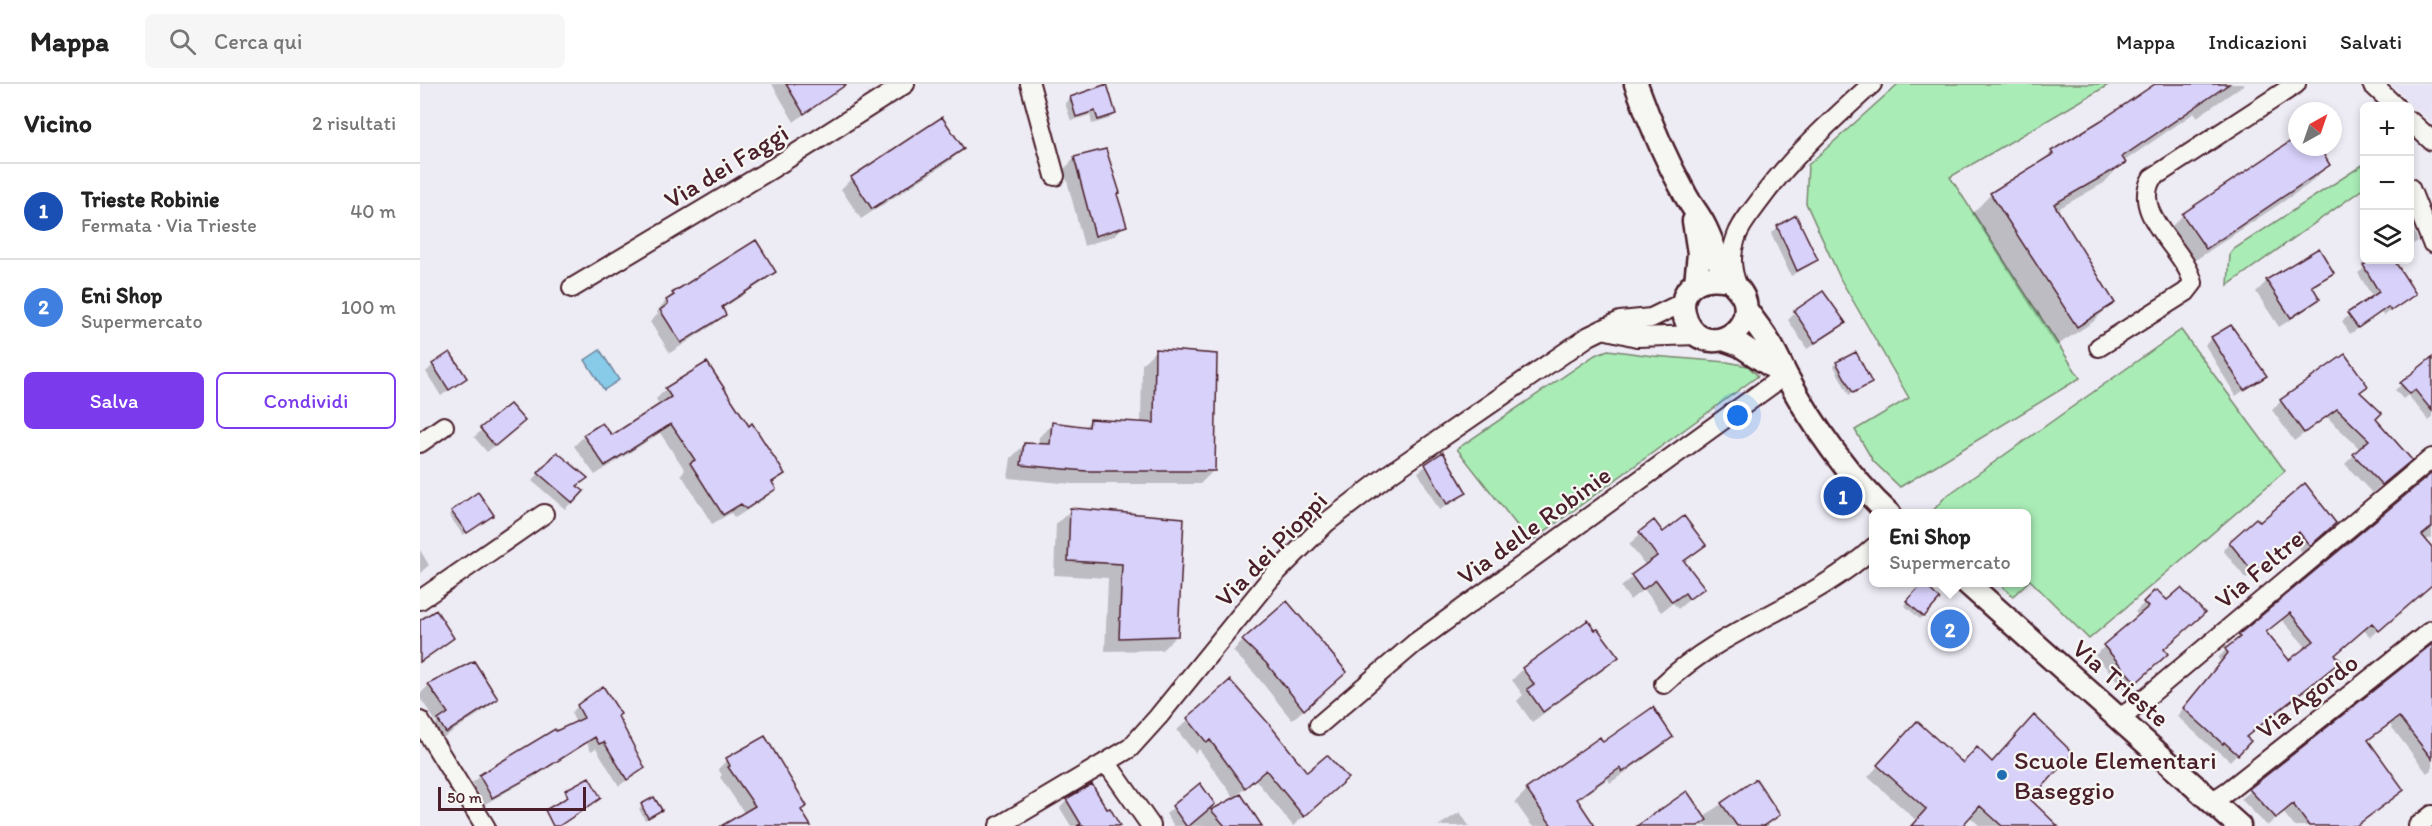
<!DOCTYPE html>
<html lang="it">
<head>
<meta charset="utf-8">
<style>
	:root { --surface:#fff; --page:#f6f6f6; --text:#222; --muted:#767676; --line:#e0e0e0; --accent:#7c3aed }
	body { margin:0; font-family:Itim,sans-serif; background:var(--page); color:var(--text) }
	.controls { position:absolute; right:18px; top:18px; display:grid; overflow:hidden; border-radius:9px; box-shadow:0 3px 9px #0003 }
	.controls button { width:54px; height:54px; display:grid; place-items:center; padding:0; border:0; border-bottom:2px solid var(--line); background:var(--surface); color:var(--text); font:30px sans-serif }
	.compass { position:absolute; left:1868px; top:18px; width:54px; height:54px; border-radius:50%; background:var(--surface); box-shadow:0 3px 9px #0003; rotate:40deg }
	.scale { position:absolute; left:18px; bottom:15px; width:148px; box-sizing:border-box; padding-left:6px; border:3px solid #4a1f2b; border-top:0; font-size:16px; line-height:21px; white-space:nowrap; color:#4a1f2b; -webkit-text-stroke:4px #f6f6f2; paint-order:stroke }
	.you { position:absolute; left:1318px; top:332px; width:21px; height:21px; margin:-15px; border:4px solid #fff; border-radius:50%; background:#1a73e8; box-shadow:0 0 0 9px #1a73e833 }
	.badge { display:grid; place-items:center; width:39px; height:39px; border-radius:50%; background:var(--accent); color:#fff; font-size:20px; font-weight:700 }
	.pin { position:absolute; translate:-50% -50%; border:3px solid #fff; box-shadow:0 2px 6px #0006 }
	.popup { position:absolute; left:1449px; top:425px; width:162px; height:78px; box-sizing:border-box; display:grid; place-content:center; border-radius:9px; background:var(--surface); filter:drop-shadow(0 2px 4px #0005); font-size:20px; white-space:nowrap; color:var(--muted) }
	.popup b { font-size:22px; color:var(--text) }
	.popup::after { content:''; position:absolute; left:50%; top:100%; margin-left:-12px; border:12px solid transparent; border-top-color:var(--surface) }
	.list { margin:0; padding:0; list-style:none }
	h2 { display:flex; justify-content:space-between; align-items:center; height:78px; margin:0; padding:0 24px; font-size:26px }
	h2 small { font-size:20px; font-weight:400; color:var(--muted) }
	.list li { display:grid; grid-template-columns:39px 1fr auto; gap:18px; align-items:center; box-sizing:border-box; height:96px; padding:0 24px; border-top:2px solid var(--line) }
	.list b { display:block; font-size:22px; white-space:nowrap }
	.list p { margin:0; font-size:20px; white-space:nowrap; color:var(--muted) }
	.list em { font-size:20px; font-style:normal; color:var(--muted) }
	.actions { display:flex; gap:12px; padding:18px 24px }
	.actions a { flex:1; padding:14px 0; border:2px solid var(--accent); border-radius:9px; text-align:center; font-size:21px; color:var(--accent) }
	.actions .main { background:var(--accent); color:#fff }
	.icon { flex:none; width:33px; height:33px; fill:none; stroke:currentColor; stroke-width:2; stroke-linecap:round; stroke-linejoin:round }
	.map { position:relative; flex:none; width:2012px; height:742px; overflow:hidden }
	header { display:flex; align-items:center; gap:36px; box-sizing:border-box; height:84px; padding:0 30px; background:var(--surface); border-bottom:2px solid var(--line) }
	header strong { font-size:28px }
	nav { display:flex; gap:33px; margin-inline-start:auto; font-size:21px }
	.search { width:420px; height:54px; background:var(--page); display:flex; align-items:center; gap:15px; box-sizing:border-box; padding:0 21px; border-radius:9px; color:var(--muted); font-size:22px }
	main { display:flex }
	aside { flex:1; background:var(--surface) }
	.map>svg:first-child { display:block }
</style>
</head>
<body>
<header>
<strong>Mappa</strong>
<div class="search"><svg class="icon" aria-label="search" viewBox="0 0 24 24"><circle cx="10" cy="10" r="6"/><path d="M15 15l6 6"/></svg>Cerca qui</div>
<nav><a>Mappa</a><a>Indicazioni</a><a>Salvati</a></nav>
</header>
<main>
<aside>
<h2>Vicino<small>2 risultati</small></h2>
<ul class="list">
<li><span class="badge" style="background:#1a4fb4">1</span><div><b>Trieste Robinie</b><p>Fermata · Via Trieste</p></div><em>40 m</em></li>
<li><span class="badge" style="background:#3f7fe0">2</span><div><b>Eni Shop</b><p>Supermercato</p></div><em>100 m</em></li>
</ul>
<div class="actions"><a class="main">Salva</a><a>Condividi</a></div>
</aside>
<div class="map">
<svg width="2012" height="742" viewBox="0 0 2012 742">
	<rect width="100%" height="100%" fill="#edebf4"/>
	<filter id="ink" filterUnits="userSpaceOnUse"><feTurbulence type="fractalNoise" baseFrequency=".0167" numOctaves="2"/><feDisplacementMap in="SourceGraphic" scale="12" xChannelSelector="R" yChannelSelector="G"/><feConvolveMatrix kernelMatrix="1 2 1 2 8 2 1 2 1" color-interpolation-filters="sRGB"/></filter>
	<g filter="url(#ink)">
		<!-- built -->
		<path fill="#e7e3f6" d="M1971 0H2012V39L1994 22Z"/>
		<!-- green -->
		<path fill="#a9ecb6" stroke="#7a8670" stroke-width="1.5" d="M1478 0H1690L1530 93 1660 294 1480 403 1453 377 1435 346 1489 314 1421 196 1386 119 1388 81Z
			M1944 80V104L1808 201 1810 170 1814 165Z
			M1761 246 1865 387 1669 555 1610 496 1593 512 1578 499 1606 498V430L1511 429 1525 413Z
			M1188 266 1233 272 1307 278 1328 282 1338 292 1110 458 1037 365 1175 271Z"/>
		<!-- water -->
		<path fill="#88cbe9" stroke="#6f869d" stroke-width="1.5" d="M180 266 199 296 184 306 165 276Z"/>
		<!-- shadow -->
		<path fill="#0003" fill-rule="evenodd" d="M352 0H406L411 9 374 38Z
			M1738 0H1825L1777 33 1774 29 1703 78 1684 99 1636 126 1693 218 1673 238 1636 262 1552 130 1571 110 1619 80 1632 68 1681 39Z
			M651 14 694 29 689 35 672 40 670 31 651 37 645 19Z
			M522 35 542 65 531 76 441 135 421 105 432 94Z
			M1877 55V63H1897L1908 81 1888 101 1765 183 1743 151 1763 131Z
			M655 74 699 108 696 112 705 141 694 152 664 162 644 85Z
			M1376 133 1396 176 1389 182 1371 192 1351 150 1358 143Z
			M1990 137 1998 157 1990 162Z
			M335 158 354 187 343 198 302 225 304 230 293 241 250 269 230 238 238 230 237 228 242 221 253 210Z
			M1955 176H1973L1994 209 1964 232 1961 229 1930 250 1922 237 1953 214 1938 189Z
			M1912 189 1892 205 1898 214 1887 225 1859 243 1836 208 1847 197Z
			M1375 229 1424 239 1417 246 1387 265 1368 236Z
			M1792 254 1845 291 1816 312 1785 261Z
			M736 266 794 386 780 400H652L588 394 591 374 605 360 618 361 619 353 633 339 663 344 670 337 721 340 722 280Z
			M2012 275V334L2009 337 1988 311 1983 315 1975 306Z
			M1417 279 1450 299 1429 311 1414 282Z
			M13 281 45 294 21 312 6 288Z
			M246 305 328 345 363 389 352 400 354 405 344 415 315 434 311 429 292 440 261 390 265 386 240 349 175 391 154 362 164 352 192 353 240 322 236 315Z
			M1939 309 1981 385 1952 409 1925 380 1940 365 1907 333 1874 357 1852 326 1861 317Z
			M90 322 96 344 67 368 54 353Z
			M1022 370 1045 409 1038 416 1019 426 998 388Z
			M130 377 166 394 156 403 162 408 145 425 112 397Z
			M2012 391V454L2005 456 2012 465V501L1950 553 1944 546 1914 572 1919 577 1825 654 1829 657 1810 677 1796 665 1794 666 1757 632 1801 578 1798 574 1819 552ZM1861 535 1887 564 1869 578 1844 549Z
			M651 426 763 435 757 551 742 566 685 567 688 494 634 491 636 440Z
			M32 428 69 434 43 451 29 431Z
			M1234 438 1242 450 1284 461 1264 478 1283 504 1258 525 1253 519 1241 528 1224 505 1210 516 1201 503 1226 482 1209 460Z
			M1839 441 1907 446 1882 468 1871 454 1826 495 1803 466 1810 459Z
			M0 466 9 481 0 489Z
			M1503 501 1518 515 1500 535 1484 521Z
			M1735 508 1742 565 1737 580 1706 607 1675 571 1719 532 1715 528Z
			M823 557 914 599 872 636 835 590 813 567Z
			M2012 562V685L2007 689 1970 641 1946 657 1983 706 1937 742H1874L1863 728 1847 742 1821 715Z
			M1197 573 1186 584 1112 638 1097 617 1103 611 1092 596 1103 585Z
			M810 598 887 691 915 705 873 742 835 695 814 714 840 742H754L746 730 780 701 796 725 815 715 779 665 775 669 757 646Z
			M9 601 76 615 65 626 15 659 8 648 17 639 0 614V610Z
			M158 622 197 632 223 684 199 702 176 664 171 667 167 659 110 696 109 695 65 720 52 699 60 692 135 647 136 649 156 639 151 629Z
			M1487 650 1609 716 1636 742H1560L1549 732 1497 737 1448 693Z
			M1252 652 1240 664 1190 699 1188 695 1156 717 1174 742H1112L1095 718 1107 706 1183 660Z
			M307 676 385 722 380 727 325 730 300 693 302 691 298 685Z
			M1335 697 1358 731 1347 742H1220L1280 738 1291 727Z
			M671 702 698 742H651L640 724 647 716Z
			M234 715 240 726 225 736 219 725Z
			M1040 728 1049 742H1018Z"/>
		<!-- building -->
		<path fill="#d8d1fa" stroke="#4a1f2b" stroke-width="1.5" fill-rule="evenodd" d="M366 0H427L384 30Z
			M687 0 696 30 678 36 675 27 656 33 650 13Z
			M1735 0H1809L1702 73 1706 79 1634 120 1695 219 1657 243 1570 109 1633 70 1631 67 1680 37Z
			M522 33 544 65 452 125 431 93Z
			M1877 53V63H1899L1910 81 1786 165 1762 130Z
			M686 65 700 109 697 110 707 142 675 152 654 73Z
			M1376 131 1398 176 1377 187 1357 142Z
			M336 156 356 188 302 223 306 231 261 259 240 226 248 220 246 216 254 211 252 209Z
			M1899 164 1914 189 1892 202 1900 215 1871 234 1846 196Z
			M1952 176H1974L1996 210 1971 227 1968 223 1938 244 1927 229 1959 208 1943 181Z
			M1403 207 1426 239 1395 259 1374 227Z
			M1811 241 1847 292 1824 306 1791 253Z
			M735 265 797 270 795 387H666L601 381 604 359 630 360 632 338 669 343 670 335 734 339Z
			M30 268 47 294 29 306 12 280Z
			M1436 268 1452 299 1433 309 1416 278Z
			M1925 270 1948 302 1940 308 1962 329 1956 335 1992 376 1962 401 1933 370 1949 356 1917 325 1884 349 1860 316Z
			M2012 273V327L1995 306 1990 310 1980 299Z
			M287 278 329 342 332 339 365 390 352 398 356 405 326 425 321 420 303 431 270 379 275 376 251 340 185 382 163 351 182 339 192 351 251 313 245 304Z
			M90 320 105 337 75 362 60 344Z
			M137 368 168 394 157 402 164 407 153 419 118 389Z
			M1023 368 1047 409 1027 420 1005 380Z
			M2012 389V443L2002 451 2012 463V501L1959 547 1952 539 1915 571 1921 577 1826 653 1831 657 1818 671 1804 658 1803 660 1763 624 1808 569 1805 565 1820 553 1818 551ZM1870 529 1894 557 1869 576 1846 548Z
			M1885 399 1916 439 1890 462 1879 448 1834 489 1809 458 1836 434 1840 438Z
			M58 408 74 431 47 449 31 427Z
			M650 424 764 434 758 552 699 554 702 480 648 477Z
			M1264 432 1286 461 1264 477 1285 504 1269 515 1265 509 1252 518 1236 496 1222 506 1211 491 1237 472 1219 448 1234 436 1243 448Z
			M1503 499 1520 515 1504 533 1486 517Z
			M1761 504 1785 529 1744 565 1748 570 1716 599 1683 561 1728 523 1723 518 1734 507 1737 506 1747 516Z
			M867 517 927 588 884 626 846 579 822 556Z
			M16 526 34 554 0 578V536Z
			M1168 536 1175 546 1178 545 1199 573 1123 628 1107 605 1114 600 1102 584Z
			M2012 560V675L1979 633 1948 656 1984 706 1936 742H1889L1873 720 1856 734 1829 705Z
			M54 577 78 615 26 649 18 636 28 629 8 600Z
			M810 596 850 641 887 688 907 671 928 694 884 733 846 686 825 704 790 656 787 659 767 634Z
			M183 602 201 630 198 632 225 684 207 696 184 658 179 660 175 653 117 690V689L72 714 59 691 135 645 136 647 164 634 157 621Z
			M1233 623 1253 653 1203 688 1200 684 1157 715 1175 742H1132L1106 705 1180 653 1183 658Z
			M1614 631 1653 669 1611 716 1638 742H1582L1560 722 1542 742H1491L1506 725 1457 681 1497 637 1543 679 1557 663 1572 678Z
			M345 652 387 722 381 726 391 742H301L335 722 308 683 310 682 306 674Z
			M169 693 181 714 139 742H133L125 726 148 713 145 706Z
			M1336 695 1360 731 1344 742H1317L1301 719Z
			M780 699 795 720 769 742H766L752 722Z
			M672 700 687 725 690 724 700 742H657L661 740 646 715Z
			M1267 707 1287 736 1278 742H1217Z
			M821 710 842 742H805L791 726Z
			M234 713 242 726 228 734 221 720Z"/>
		<g fill="none" stroke-linecap="round" stroke-linejoin="round">
			<!-- minor casing -->
			<g stroke="#4a1f2b" stroke-width="22">
				<path id="minor" d="M610 0 635 92
					M1952 0 1975 22
					M1990 37 2012 57
					M1990 104 2012 159
					M1318 203C1311 187 1310 170 1316 154 1320 141 1330 130 1338 119 1371 73 1410 38 1452 0
					M152 204 353 84 485 0
					M1183 245 1217 253 1278 251
					M1679 263 1766 208 1773 199C1765 164 1710 131 1732 94L1876 0
					M0 359 24 342
					M0 516 124 430
					M1244 600C1304 542 1392 521 1454 463
					M1698 634 1710 627 2012 374
					M0 637 65 742
					M899 641 995 559 1365 291
					M686 678 731 742
					M1793 717 1808 707 2012 546
					M579 742 710 664 738 633 850 495 907 438 972 388 1169 252 1200 237 1231 234 1264 218
					M1998 742 2012 731"/>
			</g>
			<!-- tertiary casing -->
			<g stroke="#4a1f2b" stroke-width="27">
				<path id="tertiary" d="M1216 0C1230 39 1246 76 1266 112 1272 123 1280 132 1285 143 1292 157 1296 171 1302 185 1308 198 1322 204 1325 218 1330 243 1305 263 1282 254 1264 246 1255 214 1273 201 1284 193 1296 194 1308 196
					M1274 137 1279 169 1276 199
					M1326 226C1334 237 1343 248 1350 260 1357 271 1361 282 1367 293 1394 343 1427 391 1469 430
					M1303 255 1320 261 1365 291
					M1546 498 1819 742"/>
			</g>
			<!-- minor -->
			<use href="#minor" stroke="#f6f6f2" stroke-width="18"/>
			<!-- tertiary -->
			<use href="#tertiary" stroke="#f6f6f2" stroke-width="22"/>
		</g>
	</g>
	<!-- markers -->
	<circle fill="#1f6fb2" stroke="#f6f6f2" stroke-width="2" cx="1582" cy="691" r="6"/>
	<g text-anchor="middle" dominant-baseline="central" stroke-width="4.5" stroke-linejoin="round" paint-order="stroke">
		<!-- street labels -->
		<g font-size="26" fill="#4a1f2b" stroke="#f6f6f2">
			<text transform="translate(306 82) rotate(-31)">Via dei Faggi</text>
			<text transform="translate(1114 441) rotate(-36)">Via delle Robinie</text>
			<text transform="translate(851 465) rotate(-46)">Via dei Pioppi</text>
			<text transform="translate(1839 485) rotate(-40)">Via Feltre</text>
			<text transform="translate(1701 599) rotate(41)">Via Trieste</text>
			<text transform="translate(1887 612) rotate(-38)">Via Agordo</text>
		</g>
		<!-- poi labels -->
		<g font-size="26" fill="#4a1f2b" stroke="#f6f6f2" text-anchor="start">
			<text x="1594" y="676">Scuole Elementari<tspan x="1594" dy="30">Baseggio</tspan></text>
		</g>
	</g>
</svg>
<div class="controls">
<button>+</button>
<button>−</button>
<button><svg class="icon" aria-label="layers" viewBox="0 0 24 24"><path d="M12 4l9 5-9 5-9-5zM3 14l9 5 9-5"/></svg></button>
</div>
<svg class="compass" viewBox="-18 -18 36 36"><path d="M0-13l5 13h-10z" fill="#e53935"/><path d="M0 13l5-13h-10z" fill="#767676"/></svg>
<div class="scale">50 m</div>
<div class="you"></div>
<div class="pin badge" style="left:1423px;top:412px;background:#1a4fb4">1</div>
<div class="pin badge" style="left:1530px;top:545px;background:#3f7fe0">2</div>
<div class="popup"><b>Eni Shop</b>Supermercato</div>
</div>
</main>
</body>
</html>
